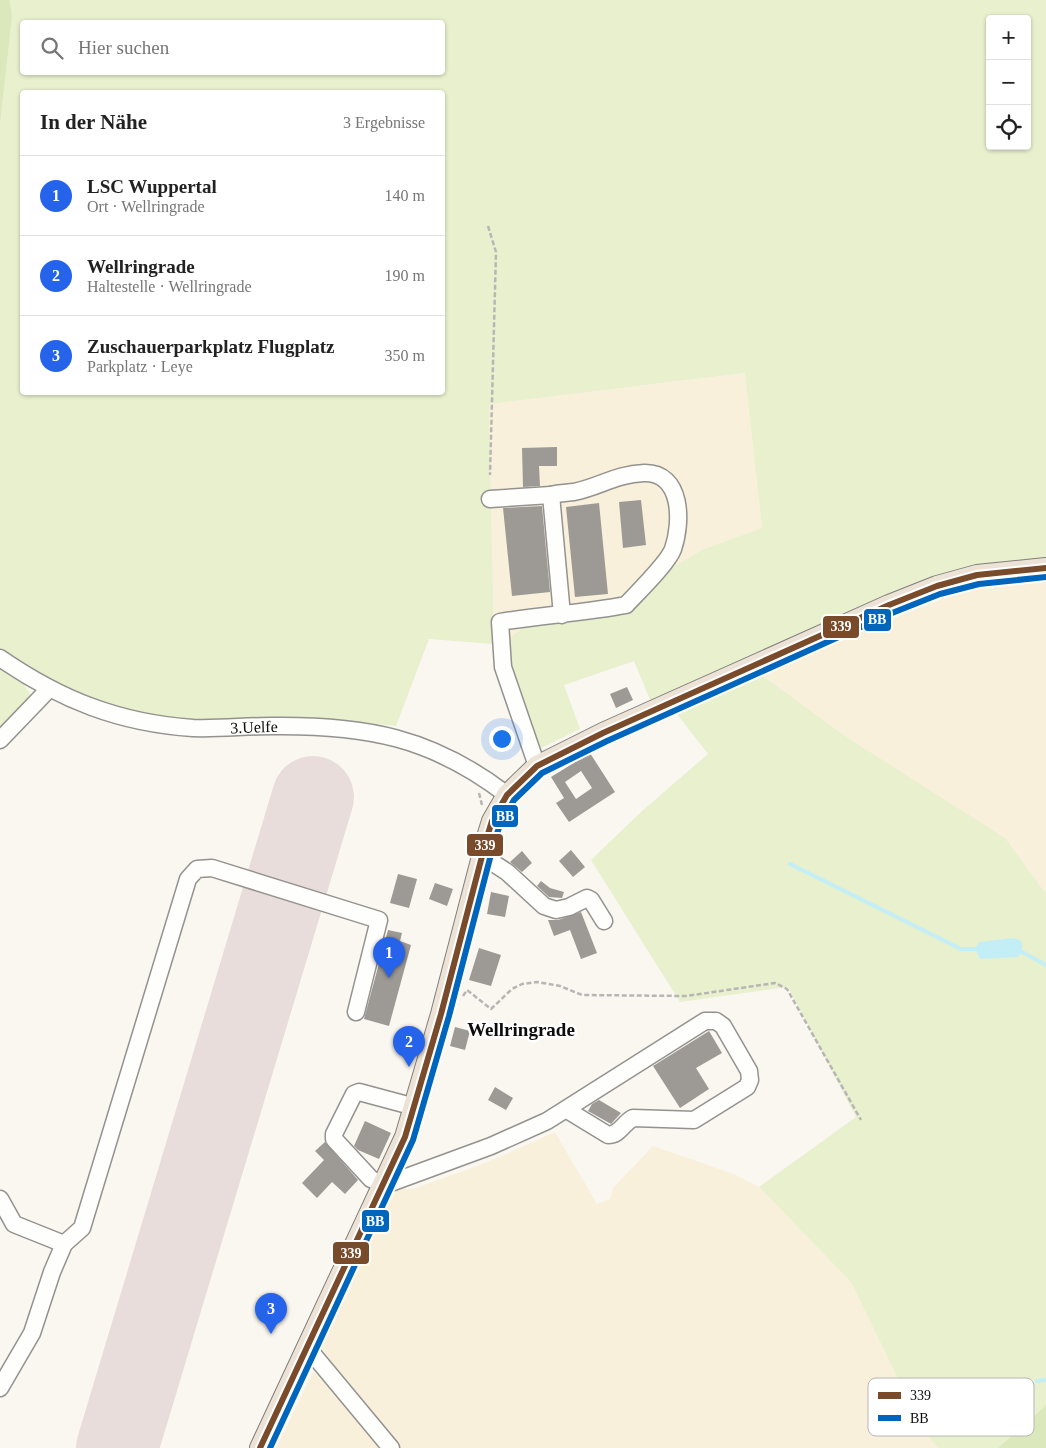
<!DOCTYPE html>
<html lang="de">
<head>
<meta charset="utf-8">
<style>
	:root { --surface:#fff; --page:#f6f6f6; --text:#222; --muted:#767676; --line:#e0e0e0; --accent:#2563eb }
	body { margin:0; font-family:"Times New Roman",serif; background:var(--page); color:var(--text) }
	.controls { position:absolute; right:15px; top:15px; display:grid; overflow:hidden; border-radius:5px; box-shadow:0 1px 4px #0004 }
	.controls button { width:45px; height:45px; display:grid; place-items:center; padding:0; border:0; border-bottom:1px solid var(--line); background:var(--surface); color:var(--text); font:25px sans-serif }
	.you { position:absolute; left:501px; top:738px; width:18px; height:18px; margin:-12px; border:4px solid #fff; border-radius:50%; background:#1a73e8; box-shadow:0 0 0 8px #1a73e833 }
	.badge { display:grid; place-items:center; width:32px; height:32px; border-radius:50%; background:var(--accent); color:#fff; font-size:16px; font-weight:700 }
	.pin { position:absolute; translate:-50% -41px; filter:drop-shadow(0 1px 2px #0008) }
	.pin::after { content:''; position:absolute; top:26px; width:18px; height:15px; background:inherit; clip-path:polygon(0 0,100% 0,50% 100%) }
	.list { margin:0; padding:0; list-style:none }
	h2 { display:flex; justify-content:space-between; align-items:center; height:65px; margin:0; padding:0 20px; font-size:21px }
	h2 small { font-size:16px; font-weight:400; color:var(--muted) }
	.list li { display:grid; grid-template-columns:32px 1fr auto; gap:15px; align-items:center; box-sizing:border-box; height:80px; padding:0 20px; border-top:1px solid var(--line) }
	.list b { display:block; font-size:19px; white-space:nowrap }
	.list p { margin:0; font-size:16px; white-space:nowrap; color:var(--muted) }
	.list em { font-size:16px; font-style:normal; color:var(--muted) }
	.icon { flex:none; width:28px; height:28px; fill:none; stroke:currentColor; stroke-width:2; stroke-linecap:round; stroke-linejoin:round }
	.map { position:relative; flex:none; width:1046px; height:1448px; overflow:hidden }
	.search { position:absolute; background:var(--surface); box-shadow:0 1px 4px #0004; left:20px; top:20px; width:425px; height:55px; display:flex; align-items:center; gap:12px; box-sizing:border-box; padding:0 18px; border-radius:5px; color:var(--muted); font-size:19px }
	.panel { position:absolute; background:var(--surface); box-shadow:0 1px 4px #0004; left:20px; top:90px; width:425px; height:305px; border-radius:5px }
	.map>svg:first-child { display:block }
</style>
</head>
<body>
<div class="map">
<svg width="1046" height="1448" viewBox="0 0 1046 1448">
	<rect width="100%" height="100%" fill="#faf7f0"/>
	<!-- farmland -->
	<path fill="#f8f0db" d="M746 373 762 528 704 549 665 572 629 615 585 618 524 627 512 636 503 648 494 644 489 404Z
		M1046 572V894L1004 838 848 738 756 671 976 578Z
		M555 1132 597 1204 610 1199 613 1188 653 1146 734 1174 759 1187 851 1282 924 1432 938 1448H393L372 1420 319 1344 393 1189H413L488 1162Z
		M313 1372 369 1422 390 1448H276Z"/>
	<!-- green -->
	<path fill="#e8f0ce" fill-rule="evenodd" d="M10 0H1046V565L1013 566 653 707 634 661 564 685 580 729 535 751 503 648 512 636 524 627 585 618 629 615 664 572 704 549 762 528 745 373 489 404 494 644 429 639 396 726 325 718 196 719 148 715 102 703 34 673 0 648V125L12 17ZM990 19H1027V146H990ZM22 22H442V72H22ZM22 92H442V392H22Z
		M0 665 22 682 31 695 0 734Z
		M756 671 848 738 1005 838 1046 894V1405L998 1448H938L924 1432 851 1282 759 1187 856 1117 788 987 680 1002 591 860 642 811 708 754 673 709Z"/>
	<!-- forest -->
	<path fill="#dae8bc" d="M0 0H10L12 17 0 125Z
		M1046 1405V1448H998Z"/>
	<!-- water -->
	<path fill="#c4eef6" d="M1013 938 1020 940 1022 943V952L1018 957 980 959 975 949 979 942Z"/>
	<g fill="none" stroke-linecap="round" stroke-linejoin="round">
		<!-- stream -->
		<path stroke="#c4eef6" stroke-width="4" d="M790 864 961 949H975
			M1022 952 1046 965
			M1037 1381 1046 1380"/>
		<!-- runway -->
		<path stroke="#e9dddb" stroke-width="82" d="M117 1448 313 797"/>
	</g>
	<!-- building -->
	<path fill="#9d9a96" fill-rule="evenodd" d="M557 447V466H539L540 486 523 487 522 448Z
		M641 500 646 545 623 548 619 502Z
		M599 503 608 594 575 597 566 507Z
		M542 506 550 592 512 596 503 508Z
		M627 687 633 700 616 708 610 694Z
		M590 753 615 792 569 822 556 803 564 798 551 777ZM581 771 592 788 576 799 565 782Z
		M571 850 585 867 573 877 559 861Z
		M522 851 532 863 522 872 510 862Z
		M398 874 417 879 409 908 390 903Z
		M541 881 550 888 564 892 562 898 549 897 537 886Z
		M435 883 453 889 447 906 429 899Z
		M491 892 509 896 505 917 487 914Z
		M581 912 597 953 581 959 570 930 554 936 548 920H558Z
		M388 930 402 933 400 941 411 945 389 1026 364 1019Z
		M479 948 501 955 491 986 469 980Z
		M455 1027 470 1031 465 1050 450 1046Z
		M709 1031 722 1053 696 1068 709 1089 680 1108 653 1066Z
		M495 1087 513 1098 506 1110 488 1100Z
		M599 1100 621 1113 611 1124 588 1111 592 1104Z
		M365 1121 391 1133 379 1159 358 1150 354 1146Z
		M325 1142 358 1180 345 1194 332 1182 317 1198 302 1183 324 1160 315 1151Z"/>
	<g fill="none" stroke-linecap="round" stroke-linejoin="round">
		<!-- minor casing -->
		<g stroke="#93928f" stroke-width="19">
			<g id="minor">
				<path d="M490 499 551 495"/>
				<path id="s1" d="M0 658C61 700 119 723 193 728 219 729 246 726 273 726 365 725 432 737 507 795"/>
				<path d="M0 740 49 689"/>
				<path d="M537 766 503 667 500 622C542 615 584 613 626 605 637 593 668 563 673 549 682 523 683 472 644 473 616 474 599 487 574 492 566 493 559 493 551 495L562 615"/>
				<path d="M481 855 507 872 544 906 556 910 569 907 587 898 591 900 604 921"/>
				<path d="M415 1107 359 1092 354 1094 334 1134V1139L371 1179 385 1185 491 1146 547 1121 705 1021H716L723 1026 749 1071 750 1080 747 1087 694 1120 633 1118C623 1123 620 1135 608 1135L567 1110"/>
				<path d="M0 1199 14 1224 64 1244"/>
				<path d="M307 1347 391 1448"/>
				<path d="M0 1388 32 1333 52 1272 64 1244 82 1228 188 879 197 869 212 868 379 920 356 1012"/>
			</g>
		</g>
		<!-- major casing -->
		<g stroke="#807f7c" stroke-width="22">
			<path id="major" d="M260 1448 405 1137 441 1014 487 837 492 821 507 795 537 766 603 733 889 605 937 586 977 575 1046 568"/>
		</g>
		<!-- path -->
		<path stroke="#b7b6b5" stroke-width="2.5" stroke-dasharray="5 2.5" stroke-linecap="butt" d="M488 226 496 252 490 475
			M479 793 482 805
			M463 996 467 990 491 1009 512 989 522 984 537 982 560 986 582 995 686 996 775 983 787 989 861 1120"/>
		<!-- minor -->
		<use href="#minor" stroke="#fefefd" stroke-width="16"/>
		<!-- major -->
		<use href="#major" stroke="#ece3d6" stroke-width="20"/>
		<!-- bus-1 casing -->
		<g stroke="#fff" stroke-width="10">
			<path id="bus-1" d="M260 1448 405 1137 441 1014 487 837 492 821 507 795 537 766 603 733 889 605 937 586 977 575 1046 568"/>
		</g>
		<!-- bus-2 casing -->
		<g stroke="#fff" stroke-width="10">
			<path id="bus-2" d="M270 1448 413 1140 449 1016 495 839 500 825 514 800 542 773 607 741 892 613 940 594 979 584 1046 577"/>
		</g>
		<!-- bus-1 -->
		<use href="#bus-1" stroke="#7a4b2a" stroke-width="6"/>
		<!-- bus-2 -->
		<use href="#bus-2" stroke="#0065bd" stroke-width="6"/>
	</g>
	<g text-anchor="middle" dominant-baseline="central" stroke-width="5" stroke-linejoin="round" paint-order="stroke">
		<!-- street labels -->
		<g font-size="16" fill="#0c0c0c" stroke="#fff">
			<text stroke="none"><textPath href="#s1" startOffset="269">3.Uelfe</textPath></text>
		</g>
		<!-- quarter labels -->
		<g font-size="19" font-weight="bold" fill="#0c0c0c" stroke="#fff">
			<text x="521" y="1029">Wellringrade</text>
		</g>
	</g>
	<!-- legend -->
	<rect x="868" y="1378" width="166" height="58" rx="8" fill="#fff" stroke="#b6b6b6" stroke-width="1"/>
	<rect x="878" y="1392" width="23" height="7" fill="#7a4b2a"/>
	<rect x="878" y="1415" width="23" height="6" fill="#0065bd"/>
	<g font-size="14" fill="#0c0c0c">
		<text x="910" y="1400">339</text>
		<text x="910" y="1423">BB</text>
	</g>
	<g stroke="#fff" stroke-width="2">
		<rect x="863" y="608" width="29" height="24" rx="5" fill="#0065bd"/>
		<rect x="822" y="615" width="38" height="24" rx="5" fill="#7a4b2a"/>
		<rect x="491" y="804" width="28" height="24" rx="5" fill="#0065bd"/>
		<rect x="466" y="833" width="38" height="24" rx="5" fill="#7a4b2a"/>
		<rect x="361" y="1209" width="29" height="24" rx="5" fill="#0065bd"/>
		<rect x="332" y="1241" width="38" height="24" rx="5" fill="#7a4b2a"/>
	</g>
	<g font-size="14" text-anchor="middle" font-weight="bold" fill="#fff">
		<text x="877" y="624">BB</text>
		<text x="841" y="631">339</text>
		<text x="505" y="821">BB</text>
		<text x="485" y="850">339</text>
		<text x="375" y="1226">BB</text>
		<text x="351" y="1258">339</text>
	</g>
</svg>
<div class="controls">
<button>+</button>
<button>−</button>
<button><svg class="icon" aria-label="locate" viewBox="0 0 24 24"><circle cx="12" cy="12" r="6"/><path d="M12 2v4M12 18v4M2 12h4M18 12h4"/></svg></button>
</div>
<div class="you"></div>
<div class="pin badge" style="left:389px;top:978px">1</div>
<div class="pin badge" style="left:409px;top:1067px">2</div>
<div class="pin badge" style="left:271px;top:1334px">3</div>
<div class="search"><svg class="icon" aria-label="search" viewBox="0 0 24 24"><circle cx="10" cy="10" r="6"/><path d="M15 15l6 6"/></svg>Hier suchen</div>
<section class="panel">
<h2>In der Nähe<small>3 Ergebnisse</small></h2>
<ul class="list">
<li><span class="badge">1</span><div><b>LSC Wuppertal</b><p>Ort · Wellringrade</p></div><em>140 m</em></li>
<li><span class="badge">2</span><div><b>Wellringrade</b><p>Haltestelle · Wellringrade</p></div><em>190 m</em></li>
<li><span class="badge">3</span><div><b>Zuschauerparkplatz Flugplatz</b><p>Parkplatz · Leye</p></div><em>350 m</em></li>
</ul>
</section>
</div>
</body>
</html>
